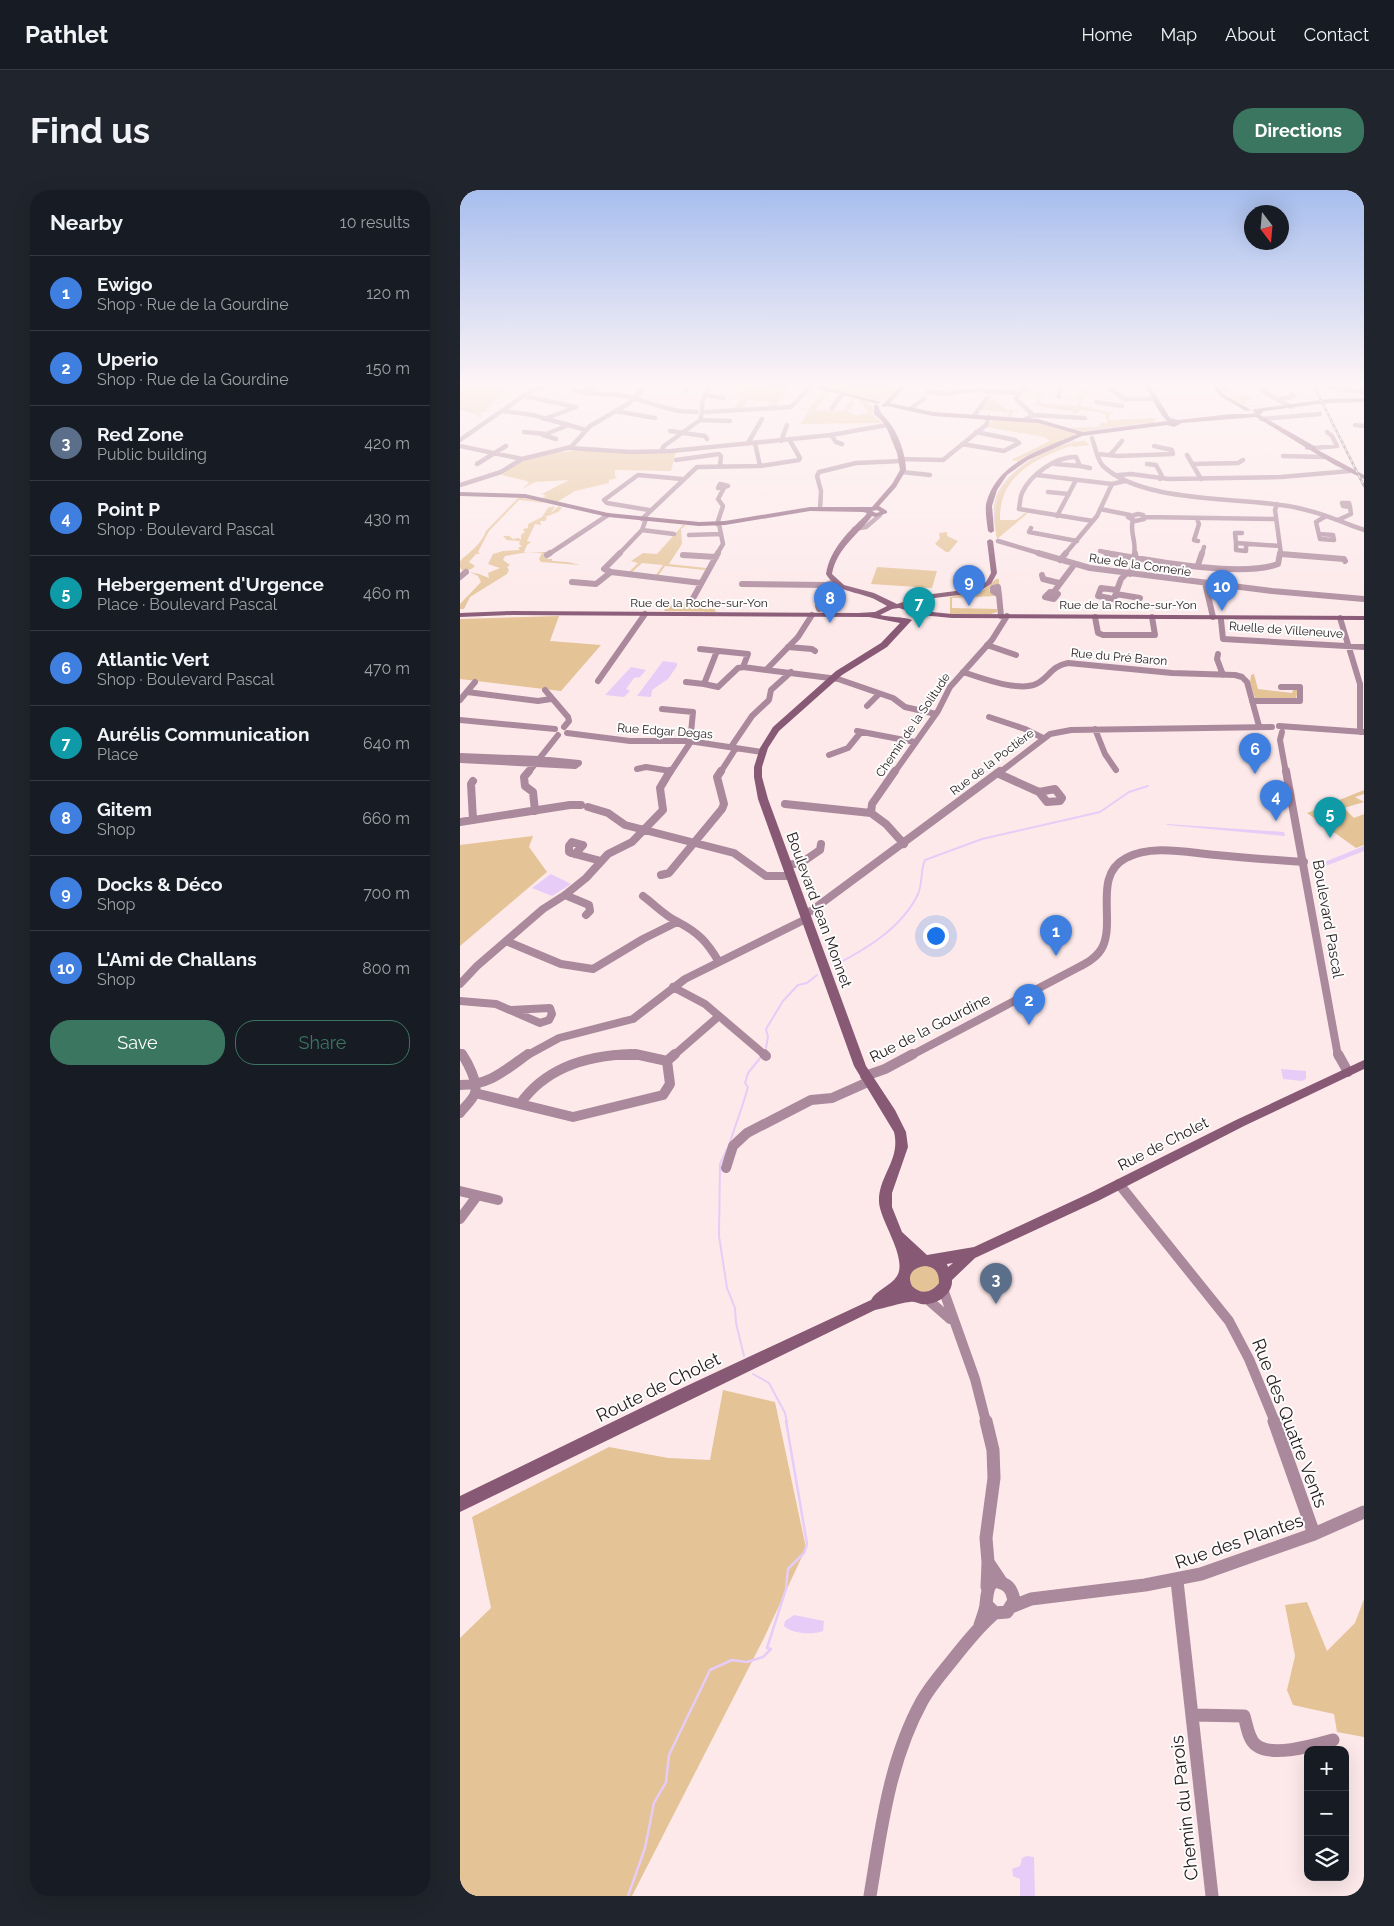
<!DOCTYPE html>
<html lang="en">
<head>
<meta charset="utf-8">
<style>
	:root { --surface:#171b24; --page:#20242c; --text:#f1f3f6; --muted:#9ea1a6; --line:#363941; --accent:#3b7660 }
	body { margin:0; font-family:Raleway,sans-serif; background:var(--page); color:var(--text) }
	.controls { position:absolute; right:15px; bottom:15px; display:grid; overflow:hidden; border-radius:10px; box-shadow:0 5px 20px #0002 }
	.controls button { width:45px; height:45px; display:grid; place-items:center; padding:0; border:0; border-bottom:1px solid var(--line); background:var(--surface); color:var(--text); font:25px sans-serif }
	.compass { position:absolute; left:784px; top:15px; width:45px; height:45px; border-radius:50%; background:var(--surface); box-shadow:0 5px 20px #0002; rotate:164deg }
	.you { position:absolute; left:475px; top:745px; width:18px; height:18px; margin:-12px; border:4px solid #fff; border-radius:50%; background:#1a73e8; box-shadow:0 0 0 8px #1a73e833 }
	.badge { display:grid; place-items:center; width:32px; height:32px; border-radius:50%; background:var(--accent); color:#fff; font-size:16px; font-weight:700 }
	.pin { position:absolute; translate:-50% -41px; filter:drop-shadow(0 1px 2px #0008) }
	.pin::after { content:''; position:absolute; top:26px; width:18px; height:15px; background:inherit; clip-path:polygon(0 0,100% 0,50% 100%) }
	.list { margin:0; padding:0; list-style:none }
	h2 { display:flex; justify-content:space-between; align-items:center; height:65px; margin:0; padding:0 20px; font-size:21px }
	h2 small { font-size:16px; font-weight:400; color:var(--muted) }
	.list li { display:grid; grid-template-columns:32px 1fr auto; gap:15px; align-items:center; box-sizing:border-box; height:75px; padding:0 20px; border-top:1px solid var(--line) }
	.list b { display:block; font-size:19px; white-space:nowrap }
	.list p { margin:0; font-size:16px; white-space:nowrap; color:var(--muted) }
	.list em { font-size:16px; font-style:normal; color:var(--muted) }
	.actions { display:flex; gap:10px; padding:15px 20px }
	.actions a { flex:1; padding:11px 0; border:1px solid var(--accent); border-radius:20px; text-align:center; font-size:18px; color:var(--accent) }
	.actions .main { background:var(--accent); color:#fff }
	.icon { flex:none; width:28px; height:28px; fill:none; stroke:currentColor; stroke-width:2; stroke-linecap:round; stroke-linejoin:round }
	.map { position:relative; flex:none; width:904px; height:1706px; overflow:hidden; border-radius:20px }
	header { display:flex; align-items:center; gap:30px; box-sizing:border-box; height:70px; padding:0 25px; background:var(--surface); border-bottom:1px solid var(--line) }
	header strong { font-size:24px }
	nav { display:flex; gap:28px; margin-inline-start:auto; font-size:18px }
	.intro { display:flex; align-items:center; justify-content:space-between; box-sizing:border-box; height:120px; padding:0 30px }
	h1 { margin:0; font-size:35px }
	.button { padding:12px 22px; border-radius:20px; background:var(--accent); color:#fff; font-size:18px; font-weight:700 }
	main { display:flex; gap:30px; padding:0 30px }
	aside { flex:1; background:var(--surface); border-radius:20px; box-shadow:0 5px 20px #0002 }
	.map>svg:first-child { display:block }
</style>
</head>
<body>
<header>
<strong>Pathlet</strong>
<nav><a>Home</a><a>Map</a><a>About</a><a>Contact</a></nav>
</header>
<div class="intro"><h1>Find us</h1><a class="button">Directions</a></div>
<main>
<aside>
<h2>Nearby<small>10 results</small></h2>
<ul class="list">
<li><span class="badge" style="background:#3f7fe0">1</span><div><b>Ewigo</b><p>Shop · Rue de la Gourdine</p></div><em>120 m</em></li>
<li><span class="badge" style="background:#3f7fe0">2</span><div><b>Uperio</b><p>Shop · Rue de la Gourdine</p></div><em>150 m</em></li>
<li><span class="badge" style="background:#5c6f8a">3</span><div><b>Red Zone</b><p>Public building</p></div><em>420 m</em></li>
<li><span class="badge" style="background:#3f7fe0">4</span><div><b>Point P</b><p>Shop · Boulevard Pascal</p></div><em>430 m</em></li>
<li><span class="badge" style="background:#0f9aa8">5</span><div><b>Hebergement d'Urgence</b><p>Place · Boulevard Pascal</p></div><em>460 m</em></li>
<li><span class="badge" style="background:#3f7fe0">6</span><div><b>Atlantic Vert</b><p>Shop · Boulevard Pascal</p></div><em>470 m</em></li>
<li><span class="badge" style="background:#0f9aa8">7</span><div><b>Aurélis Communication</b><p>Place</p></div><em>640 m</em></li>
<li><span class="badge" style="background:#3f7fe0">8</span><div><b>Gitem</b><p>Shop</p></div><em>660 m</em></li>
<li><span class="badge" style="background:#3f7fe0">9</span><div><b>Docks &amp; Déco</b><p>Shop</p></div><em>700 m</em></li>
<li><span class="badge" style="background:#3f7fe0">10</span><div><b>L'Ami de Challans</b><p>Shop</p></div><em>800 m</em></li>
</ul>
<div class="actions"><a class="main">Save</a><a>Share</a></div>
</aside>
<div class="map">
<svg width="904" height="1706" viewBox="0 0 904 1706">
	<rect width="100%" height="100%" fill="#fde9ea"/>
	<!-- green -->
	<path fill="#e4c396" d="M0 194H53L35 206 46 205 31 212H39L45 208 44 210 36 215 38 212 30 214 26 221 19 224 24 226 13 230 19 227 18 225 0 220Z
		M286 194H332L316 217H307L310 212 289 210 281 219 272 220 282 207 276 206Z
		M348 194H442L429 207 419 210Z
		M581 194H586L580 212 583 214 617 216 619 210 618 206 624 194H626L625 199 634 205H623L620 216 628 218 632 214 630 218 632 219 654 223 650 224 648 229 651 230 700 228 696 229 693 233 630 243 609 238 639 237 641 233H647L646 225 639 222 621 220 614 225 615 222 571 215 575 216 578 203 562 202 564 200 579 202 584 196Z
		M757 194 772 195V198L767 199 775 205 787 204 792 209 784 211 786 214 801 218 822 215C800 218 791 220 772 208 766 203 762 201 757 194Z
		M363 201 369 203 356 220 383 221 393 208H396L392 210 393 215 388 220 390 223 396 225 408 223 405 217 401 216 404 215 397 209 406 211 413 217 412 224 422 233 340 234 349 220 334 219H349Z
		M526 201H529L533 209 547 220H565L554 221 550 227H547L550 222 519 220 528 208Z
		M537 229 574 232 614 243 615 246 558 271 551 270 590 251 584 247 526 237 533 230Z
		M620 251H625L630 255 614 257 610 256C574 270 539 285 540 330H556L565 323H568L537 349C535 337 532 323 535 311 542 280 591 255 620 251Z
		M127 260 216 262 211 281 155 280V286L157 288 149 290V293L115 301 97 312 82 308 86 306 82 304 109 290 75 292 62 299 69 293 67 291 42 285C63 264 99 262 127 260Z
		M59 307 86 313 59 310 29 341 18 362 20 364H16L9 372 15 376 13 378 4 382 0 378V371C10 362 22 353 26 341Z
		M95 316 91 323 99 316 102 318 98 322 85 327 87 328 85 331H80L81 335 75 334 67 351 71 352 70 353 67 355 64 362H87V369H92V371L108 372 120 375 81 372 79 369 82 363 68 362 45 366 43 370 50 375 47 377 49 380 47 384 10 407 4 419H0V414L21 392 18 386 10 382 19 384 29 388 28 383 40 378 28 374 33 364 43 361 60 360 58 358 62 356 59 354 60 351 47 350 43 346H49L53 349 59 348 61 350V345L65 342 63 339 68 338V334L82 327 88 318Z
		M223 335H226L221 339 222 354 209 374 246 378 245 380 205 376 198 386 196 385 203 375 182 373 172 382H169L178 373 171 371 183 363 197 364Z
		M487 342V346L498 351 489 362H486L475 354 480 348 479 343Z
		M417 377 477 381 472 398 411 394Z
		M536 389H539V396L529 400 535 406 492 408V418L537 419V422L531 424H490V407L522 401Z
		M226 412 253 416 256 422 204 421 207 415H220Z
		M99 426 90 451 141 455 101 501 0 489V429Z
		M794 484 798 499 832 503 833 500 838 499 836 509 795 508 790 493 791 485Z
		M904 600V604L895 607 904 612 884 618 894 628 904 624V655L896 658 847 623Z
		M73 646 69 657 87 682 0 756V655Z
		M458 1074 474 1075 482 1092 465 1104 449 1097V1081Z
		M263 1200 315 1212 346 1358 304 1448 172 1706H0V1448L31 1418 12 1327 149 1257 208 1268 250 1270Z
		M904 1409V1547L877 1542 874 1524 833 1515 827 1500 835 1466 825 1415 847 1412 867 1461 895 1433Z"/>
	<!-- water -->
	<path fill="#e7ccf7" d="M203 471 217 473V476L208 489 192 500 191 507 177 506Z
		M171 477 186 480 180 487 174 488 166 499 170 501 164 507 145 505Z
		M707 634 824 642 825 646 707 635Z
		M904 656V661L863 677 862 673Z
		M91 684 111 694 92 706 72 698Z
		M821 879 846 881V889L842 891 823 889Z
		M334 1425 364 1431 363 1441C353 1445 332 1444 324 1436L325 1431Z
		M567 1666 574 1667 575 1706H560V1689L553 1686 552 1679 560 1676 562 1668Z"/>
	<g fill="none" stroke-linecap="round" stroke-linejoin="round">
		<!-- stream-far2 -->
		<path stroke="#e7ccf7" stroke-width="1" d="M625 241 687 233
			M606 253 615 251
			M563 268 592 255
			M534 332C534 300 550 282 576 266"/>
		<!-- stream-far1 -->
		<path stroke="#e7ccf7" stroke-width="2" d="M373 776C405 760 442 738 458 704 463 693 460 681 465 670L522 649 640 622 669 602 688 596
			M306 858 308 847 306 839 323 811 338 795 347 793 357 785
			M270 952C276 933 283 916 288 897L285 893 288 883 301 867
			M267 959 260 974 259 1046 267 1098 275 1118 276 1133 284 1166
			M293 1184 309 1193 325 1223 327 1232"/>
		<!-- stream -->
		<path stroke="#e7ccf7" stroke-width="2.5" d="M168 1706 185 1658 194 1613 206 1592 209 1565 250 1480 272 1470 287 1472 303 1467 311 1459 307 1458 326 1399 328 1379 344 1363 347 1354 326 1231"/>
		<!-- street-far4 -->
		<path stroke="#ab899c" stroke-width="4.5" d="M105 194C120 206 140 203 157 205 177 207 195 216 214 220 221 222 229 221 237 222
			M261 194 269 196
			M638 194 650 198 664 209H695
			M807 194 803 201 831 217
			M862 194 879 199 904 202
			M225 201 229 194
			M124 202 141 194
			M468 202 492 204 494 202 516 200 559 203
			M246 205 263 208
			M64 206 116 217 84 229
			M599 207 598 204 603 194
			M819 210 834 206 831 204
			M636 212 662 216
			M372 218 382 204
			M450 219 464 209
			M242 220C241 209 246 201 255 194
			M44 221 73 225 126 240
			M155 221 195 228
			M246 222 331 217 350 197
			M573 225 625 228
			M514 226 526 209
			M566 229 573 225 556 209 561 200 578 194
			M801 229 860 224
			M240 230 270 231
			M895 235 904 236
			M210 241 245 246 247 249
			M64 242 86 244 106 236
			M83 245 96 249
			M371 245 376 252 382 254
			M632 248C635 256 637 270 643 276 682 313 776 307 828 316 854 320 879 331 904 340
			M0 250 72 200 94 194
			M321 251 327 235
			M288 253 302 229
			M295 253 300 276
			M502 254 544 261 559 253 555 250 516 242
			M0 256 62 269
			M110 258 170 262 211 261 371 245 427 235
			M854 258 877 256 872 246 867 242
			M201 261 204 256 240 230 242 223
			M638 264 658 266 713 264 712 260 694 256
			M651 264 662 251
			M727 265 741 289
			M823 266 864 267
			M441 269 483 270 526 235 529 227
			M216 270 259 264 261 266 260 276
			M17 274 46 256
			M595 274 620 276
			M687 274 696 275 702 286 700 289
			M733 274 778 273 783 270
			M630 278 620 276 616 267C596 266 570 285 562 303 560 308 560 314 559 319L633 331
			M442 282 470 285
			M577 285 652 294
			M659 285 671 284 709 289 821 287 890 281
			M260 294 268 296 258 298Z
			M0 295 41 282 62 269 111 257 130 236 168 214 188 194
			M588 302 609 304
			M882 313H889L890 317 883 316Z
			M817 314 815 320 821 364
			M360 319 361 301 357 286 359 282 396 273 442 271
			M640 319 670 325
			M189 320 147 313 144 310 178 285 222 289
			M678 324 683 325 684 329 675 331 668 327Z
			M597 326 616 290
			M685 327 816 329
			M182 329 237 277 300 276 339 270 340 268 329 249
			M737 329 739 334 734 350 738 351
			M673 330C669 341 677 352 674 364
			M878 330 891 324 890 317
			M257 334 263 316 258 309 264 298
			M571 338 569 342 617 351
			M394 339 406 337 420 325
			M182 340 214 344
			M859 344 873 345 874 350 860 349 856 332 866 326
			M229 345 261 344
			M538 351 582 364
			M776 353 775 343H782
			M786 354V361L776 360V353L820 356
			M640 361 654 364
			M89 364 148 325
			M159 364 182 340 186 329
			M257 364 263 354 259 334
			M605 364 637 326 652 294 665 291
			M742 364 744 357"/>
		<!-- street-far3 -->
		<path stroke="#ab899c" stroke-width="6" d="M160 363 144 379 151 382 241 393
			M578 363 630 378 812 401 904 409
			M646 363C688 370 780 388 818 374L820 363
			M821 364 884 369 885 371
			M87 365 90 363
			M223 365 256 367
			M600 370 606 363
			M738 375 742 363
			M670 384 676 368 675 363
			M582 385 583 389 599 393
			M0 387 6 382
			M112 392 136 394 151 382
			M745 393 753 427
			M282 394 365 395
			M538 397 539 405 533 401V398Z
			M641 398 657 400 654 409 638 406Z
			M657 400 661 389 666 384
			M590 402 598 404 594 409 585 407Z
			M593 403 614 375
			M656 404 680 408
			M539 405 541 426
			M231 412 258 363
			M359 419 358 416 364 396 374 392
			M635 427 638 443 643 445H695L692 427
			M880 428 900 494V542
			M761 430 763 449 904 457
			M527 455 556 465
			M328 457 352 459 355 461
			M240 459 288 464 283 477 278 478 258 497 244 494
			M758 464 757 469 763 485
			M283 477 378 489 433 508 445 517 476 524
			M307 479 338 447 352 425
			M503 482C521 488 558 502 576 494 589 488 591 476 608 473L712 483 775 485 782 487 787 492 799 536
			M138 491 185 424
			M226 492 244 494 257 461
			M85 500 108 527 109 531 104 537
			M7 502 78 511 91 509
			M0 510 15 492
			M792 511H840V497H821
			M407 516 419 504
			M202 519 233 522 230 553 210 583
			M529 527 565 539 583 548
			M0 530 95 539
			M819 536 904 542
			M635 539 645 564 656 580
			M397 541 455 552
			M822 542 820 550 826 583
			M107 543 170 551H229L302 562
			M271 557 292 526 309 510 311 500 331 482
			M369 565 388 558 401 542
			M0 566 79 569 119 573 115 576 0 570
			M177 579 186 577 211 581
			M68 583 98 545
			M260 583 276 558
			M434 583 478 521 490 497 532 450 547 426
			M539 583 590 544 611 540 812 537"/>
		<!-- street-far2 -->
		<path stroke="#ab899c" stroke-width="8" d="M69 581 64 587 65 596 73 602 75 621
			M435 581 412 614 411 623 426 634 444 654
			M826 581 878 866
			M537 583 579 602
			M13 591 11 594 13 630
			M595 599 602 608 600 611 587 612 579 602Z
			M325 614 411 623
			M128 617 148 623 165 635 274 663 306 686H331
			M0 632 110 615H121
			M115 664 123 655 112 652 109 656V662L111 663 141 671
			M327 675 341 673 360 660 361 654
			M201 685 209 683 262 619 264 614 257 587 261 581
			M105 705 129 715 130 721 126 725
			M183 706C194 714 205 726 218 732 239 743 247 752 259 772
			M344 724 351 721 540 581
			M46 751 101 774 133 779 183 749 217 732
			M0 794 17 776 83 719 105 705 126 688 148 664 172 652 203 620 200 598 210 581
			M213 797 245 814 306 866
			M0 811 36 814 80 833 89 830 92 824 90 818 51 820
			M0 863 3 866
			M66 866 99 848 173 829 225 789 346 729
			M147 866H185
			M213 866 259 826
			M450 866 617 778C627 773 638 767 643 756 655 729 633 685 666 668 692 654 729 663 756 665 786 668 815 670 844 672"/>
		<!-- street-far1 -->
		<path stroke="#ab899c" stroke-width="10" d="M175 864 207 871
			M304 864 306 866
			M878 864 888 882
			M405 886 425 879 453 864
			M0 895C30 895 44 881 68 864
			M15 903 113 927 203 905 210 894 207 871 215 864
			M60 914C86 877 129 865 172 864
			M0 923C4 917 13 910 15 903 18 892 8 873 2 864
			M266 978 273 956 287 943 351 910 372 908 408 892
			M659 994 769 1131 789 1169 815 1232
			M0 1001 38 1010
			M0 1029 17 1006
			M483 1099 515 1189 526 1232
			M466 1108 490 1129"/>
		<!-- street -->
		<path stroke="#ab899c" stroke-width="13" d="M526 1231 533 1260 534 1288 526 1348 528 1372 527 1397
			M814 1231 854 1344
			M528 1372 542 1393
			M717 1391 752 1706
			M551 1417 571 1409 685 1395 741 1384 854 1344 904 1322
			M520 1435C522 1429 525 1422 526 1415 527 1405 527 1385 544 1394 551 1397 553 1404 554 1411L547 1422 535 1423 526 1414
			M733 1525 784 1526C787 1535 788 1549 796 1555 812 1568 855 1555 873 1550
			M410 1706C421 1640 429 1571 462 1511 471 1495 483 1482 494 1468 507 1452 519 1436 535 1423"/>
		<!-- secondary -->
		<path fill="#885975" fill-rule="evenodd" d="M341 194H352L421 212 418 214Z
			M443 194H448L430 213 473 222 578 229 623 242 707 231C696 221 693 205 682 194L690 196 710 228 718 230 771 224H792L796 222 792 221 795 219 867 209 904 208V212L867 213 804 221 800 225 856 257V259L904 285V289L875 275 850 260 845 259V257L796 227 722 233 714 237 707 235 622 246 568 270 547 285 537 300 532 316 534 341 531 343 528 341C527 333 525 322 526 314 536 272 583 259 617 244L578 233 473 226 427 216 422 217V215Z
			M751 194H756L765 205 791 220 786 221 761 207Z
			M414 215H418C421 225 422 223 428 231 438 242 446 265 446 280L436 297 419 316 427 321V323L416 327 412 326C397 346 377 358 372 384L384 395 414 403 437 414 465 405 511 399 526 392 531 383 527 351 530 349 533 351 537 383 531 394 516 403 466 409 446 416 462 421 492 424 904 426V430L492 428 461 425 439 418 432 419 420 425C428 427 447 427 452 430L427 457 382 485 319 541 308 558 302 577V587L308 609 406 876 435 920 446 942 448 957 432 1003V1017L442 1042 467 1065 514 1057 630 1003 776 930 904 870V879L784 936 638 1011 515 1068 492 1090C493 1105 475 1116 461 1114 457 1113 454 1111 450 1112 438 1113 427 1118 415 1120L0 1322V1306L220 1199 411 1110C416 1100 431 1096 437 1086 448 1068 420 1031 419 1012 418 986 441 970 434 942L394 876 298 609 294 587V577L300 558 313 537 376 481 421 453 440 433 409 427 52 425 0 427V423L52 421 398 423 415 422 427 416C421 413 416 409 409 407 392 401 376 401 366 384 370 359 388 342 405 326L407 323 403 322 350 321 265 335 239 336 148 327 65 308 0 306V302L65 304 148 323 239 332 265 331 350 317H412L432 294 440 280 437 263 428 241 424 233 414 224ZM417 320 420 322 416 323 412 321ZM493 1073 488 1077 487 1074ZM465 1076C476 1077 479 1083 479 1093 471 1103 461 1105 452 1096 446 1084 454 1077 465 1076Z"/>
		<!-- rail casing -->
		<g stroke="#817273" stroke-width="2.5">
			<path id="rail" d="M853 194 904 296"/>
		</g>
		<!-- rail -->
		<use href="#rail" stroke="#fcfcfc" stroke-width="1" stroke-dasharray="3" stroke-linecap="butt"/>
	</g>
	<!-- sky -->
	<linearGradient id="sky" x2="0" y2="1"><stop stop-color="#a7beee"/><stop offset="0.45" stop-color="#fef5f6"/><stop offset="1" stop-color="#fef5f6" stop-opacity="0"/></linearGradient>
	<rect width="904" height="433" fill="url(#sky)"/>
	<g text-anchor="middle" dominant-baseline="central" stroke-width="4" stroke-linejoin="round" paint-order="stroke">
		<!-- far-street labels -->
		<g font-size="12" fill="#24191a" stroke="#fcfcfc">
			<text transform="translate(680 375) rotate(8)">Rue de la Cornerie</text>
			<text x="239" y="413">Rue de la Roche-sur-Yon</text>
			<text x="668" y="415">Rue de la Roche-sur-Yon</text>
			<text transform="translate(826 440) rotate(4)">Ruelle de Villeneuve</text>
			<text transform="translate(659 467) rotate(5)">Rue du Pré Baron</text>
			<text transform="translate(453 535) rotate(-56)">Chemin de la Solitude</text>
			<text transform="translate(205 541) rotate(4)">Rue Edgar Degas</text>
			<text transform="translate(532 572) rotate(-37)">Rue de la Poctière</text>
		</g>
		<!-- street labels -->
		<g font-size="15" fill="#24191a" stroke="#fcfcfc">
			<text transform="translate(359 720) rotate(70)">Boulevard Jean Monnet</text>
			<text transform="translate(868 729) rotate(80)">Boulevard Pascal</text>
			<text transform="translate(470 838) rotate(-27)">Rue de la Gourdine</text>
			<text transform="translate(703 954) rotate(-27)">Rue de Cholet</text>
		</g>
		<!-- near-street labels -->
		<g font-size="18" fill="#24191a" stroke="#fcfcfc">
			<text transform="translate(198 1197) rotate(-26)">Route de Cholet</text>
			<text transform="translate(830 1233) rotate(69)">Rue des Quatre Vents</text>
			<text transform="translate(779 1351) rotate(-19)">Rue des Plantes</text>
			<text transform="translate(724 1618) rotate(-96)">Chemin du Parois</text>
		</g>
	</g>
</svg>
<div class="controls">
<button>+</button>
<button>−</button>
<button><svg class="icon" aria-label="layers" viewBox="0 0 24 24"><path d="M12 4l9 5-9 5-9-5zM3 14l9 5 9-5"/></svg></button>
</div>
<svg class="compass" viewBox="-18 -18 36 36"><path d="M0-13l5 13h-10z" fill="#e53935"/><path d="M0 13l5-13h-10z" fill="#9ea1a6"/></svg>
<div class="you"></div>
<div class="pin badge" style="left:596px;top:766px;background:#3f7fe0">1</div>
<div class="pin badge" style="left:569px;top:835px;background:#3f7fe0">2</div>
<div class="pin badge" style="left:536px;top:1114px;background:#5c6f8a">3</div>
<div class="pin badge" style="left:816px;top:631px;background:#3f7fe0">4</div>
<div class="pin badge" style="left:870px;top:648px;background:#0f9aa8">5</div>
<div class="pin badge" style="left:795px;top:584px;background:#3f7fe0">6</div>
<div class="pin badge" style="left:459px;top:438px;background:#0f9aa8">7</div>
<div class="pin badge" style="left:370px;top:433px;background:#3f7fe0">8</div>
<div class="pin badge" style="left:509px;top:416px;background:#3f7fe0">9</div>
<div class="pin badge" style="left:762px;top:421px;background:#3f7fe0">10</div>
</div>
</main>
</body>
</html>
